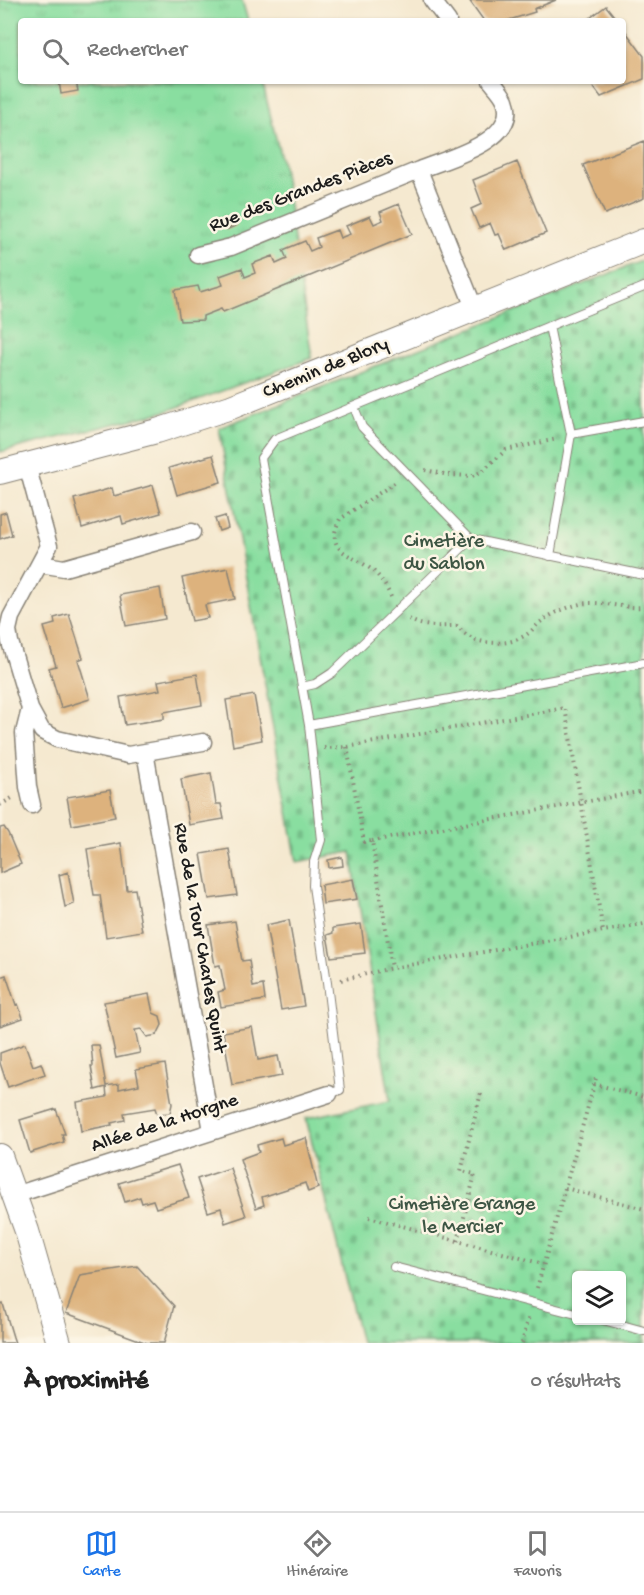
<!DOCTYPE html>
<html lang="fr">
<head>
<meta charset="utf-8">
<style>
	:root { --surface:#fff; --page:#f2f2f2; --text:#222; --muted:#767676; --line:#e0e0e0; --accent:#1a73e8 }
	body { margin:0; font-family:"Gochi Hand",sans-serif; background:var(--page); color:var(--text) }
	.controls { position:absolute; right:18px; bottom:18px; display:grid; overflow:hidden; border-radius:6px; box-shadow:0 2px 4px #0004 }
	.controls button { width:54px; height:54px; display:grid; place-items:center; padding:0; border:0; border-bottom:2px solid var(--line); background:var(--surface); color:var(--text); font:30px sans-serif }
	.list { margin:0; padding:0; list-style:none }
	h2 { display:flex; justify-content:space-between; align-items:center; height:78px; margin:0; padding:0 24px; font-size:26px }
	h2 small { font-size:20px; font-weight:400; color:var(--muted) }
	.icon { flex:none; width:33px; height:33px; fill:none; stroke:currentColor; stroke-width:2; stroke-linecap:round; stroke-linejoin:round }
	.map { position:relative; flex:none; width:644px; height:1343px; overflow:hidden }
	.search { position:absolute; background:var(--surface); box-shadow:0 2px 4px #0004; left:18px; right:18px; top:18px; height:66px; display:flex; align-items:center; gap:15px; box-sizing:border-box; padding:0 21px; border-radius:6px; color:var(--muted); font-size:22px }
	.sheet { height:168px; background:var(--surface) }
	nav { display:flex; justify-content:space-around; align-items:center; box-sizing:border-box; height:84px; border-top:2px solid var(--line); background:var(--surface); font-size:16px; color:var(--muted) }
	nav a { display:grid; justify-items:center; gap:3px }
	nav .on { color:var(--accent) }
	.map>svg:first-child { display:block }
</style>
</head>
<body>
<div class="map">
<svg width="644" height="1343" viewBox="0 0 644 1343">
	<defs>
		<pattern id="grass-tufts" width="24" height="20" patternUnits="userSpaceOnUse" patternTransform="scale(1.5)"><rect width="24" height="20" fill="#89dea0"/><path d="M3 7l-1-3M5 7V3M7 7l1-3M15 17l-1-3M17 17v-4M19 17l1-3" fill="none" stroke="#76be89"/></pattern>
		<pattern id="cemetery-stones" width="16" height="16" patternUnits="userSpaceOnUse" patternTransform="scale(1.5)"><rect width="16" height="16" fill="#89dea0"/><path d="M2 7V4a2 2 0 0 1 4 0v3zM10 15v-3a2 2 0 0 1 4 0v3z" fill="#76be89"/></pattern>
	</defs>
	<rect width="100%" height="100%" fill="#fcf5e5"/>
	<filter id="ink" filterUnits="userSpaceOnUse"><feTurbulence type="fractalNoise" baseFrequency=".0167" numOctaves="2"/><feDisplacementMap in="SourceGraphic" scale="12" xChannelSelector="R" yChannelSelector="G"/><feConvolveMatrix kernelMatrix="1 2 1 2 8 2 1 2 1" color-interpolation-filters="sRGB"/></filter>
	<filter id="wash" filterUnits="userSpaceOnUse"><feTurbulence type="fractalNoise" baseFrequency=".008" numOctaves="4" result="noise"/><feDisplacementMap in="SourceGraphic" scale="24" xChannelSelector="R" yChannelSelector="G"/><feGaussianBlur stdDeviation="1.35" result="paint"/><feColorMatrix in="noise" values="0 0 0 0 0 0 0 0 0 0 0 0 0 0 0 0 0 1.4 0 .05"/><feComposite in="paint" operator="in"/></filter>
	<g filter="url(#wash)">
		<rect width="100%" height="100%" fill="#f5e9d0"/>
		<!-- grass -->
		<path fill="url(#grass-tufts)" stroke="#527d5e" stroke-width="1.5" d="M0 0H242L248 21H21V81H262L283 167 312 358 167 411 0 452Z"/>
		<!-- cemetery -->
		<path fill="url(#cemetery-stones)" stroke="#527d5e" stroke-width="1.5" fill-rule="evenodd" d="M644 260V1343H361L306 1118 390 1101 351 852 297 862 219 428ZM576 1276H622V1320H576Z"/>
		<g id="blocks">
			<!-- building -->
			<path fill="#ddb27d" d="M469 0H556L534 9 535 12 506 21H484Z
				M606 6 618 21H586Z
				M623 28 644 56V79L601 97 589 81H623Z
				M59 81H76L78 91 61 94Z
				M644 141V198L605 214 583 165Z
				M517 162 546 233 506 250 499 234 495 235 490 223 479 228 471 209 482 204 473 180Z
				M399 204 412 234 223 312 221 309 203 316V320L180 321 175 290 198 286 200 292 223 285 220 276 242 268 245 277 255 273 252 264 273 256 276 264 287 259 283 250 305 241 310 251 319 247 316 238 337 230 340 238 350 234 346 226 370 216 374 224 383 220 380 212Z
				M234 218 237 225 226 230 223 223Z
				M213 455 221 482 177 495 169 468Z
				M153 485 161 513 123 524 121 516 82 528 74 499 112 488 114 496Z
				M6 512 12 535 0 539V514Z
				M225 516 228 528 219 531 215 519Z
				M228 568 235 599 205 605 208 618 192 621 182 578Z
				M160 588 165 619 126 626 120 595Z
				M69 614 83 658 78 660 90 699 61 708 49 668 56 666 44 627 55 624 54 618Z
				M197 674 202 705 164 712V719L125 725 120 697 160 690 158 681Z
				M254 695 262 740 233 746 226 700Z
				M211 773 216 804H221L224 819 189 825 181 779Z
				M110 790 115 817 72 825 67 797Z
				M4 827 8 833 21 864 0 873V828Z
				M121 843 127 890 135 889 142 931 106 937 100 895H94L87 849Z
				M229 849 237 895 209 899 201 854Z
				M342 857 343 866 329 868 328 860Z
				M68 872 74 904 65 907 59 875Z
				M353 879 357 899 323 904 321 885Z
				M289 920 304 1006 281 1010 266 925Z
				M235 921 242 961 249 960 253 987 263 985 265 1000 221 1007 218 992 225 990 220 965 215 966 208 925Z
				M361 924 365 953 331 957 327 935 333 933V928Z
				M6 975 16 1005 18 1004 23 1018 0 1026V977Z
				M149 994 153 1013 160 1016 162 1025 157 1035 147 1037 141 1029 135 1030 140 1053 116 1058 104 1002Z
				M252 1027 258 1060 278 1056 282 1076 232 1085 223 1032Z
				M25 1044 33 1066 41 1063 45 1074 8 1087 0 1063V1053Z
				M91 1045H99L106 1086 119 1084V1089L139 1085 136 1069 165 1064 172 1104 170 1113 157 1114 155 1108 124 1113 125 1120 111 1123 112 1125 81 1131 77 1102 107 1097 106 1087 95 1090 91 1066H93Z
				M56 1109 65 1134H62L64 1142 30 1153 20 1120Z
				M281 1138 283 1145 306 1138 318 1188 308 1192 305 1183 262 1197 264 1205 256 1208 240 1159 259 1152 257 1145Z
				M178 1165 189 1198 156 1208 153 1200 142 1203 140 1197 125 1202 119 1183Z
				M230 1168 246 1216 225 1223 221 1208 208 1212 197 1179Z
				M137 1266 174 1306 164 1343H147L66 1313 80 1275Z
				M3 1304 13 1337 15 1343H0V1305Z"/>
		</g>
	</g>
	<g filter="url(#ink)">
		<use href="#blocks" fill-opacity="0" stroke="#888276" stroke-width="1.5"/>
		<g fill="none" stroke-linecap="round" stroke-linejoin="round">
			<!-- lane casing -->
			<g stroke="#888276" stroke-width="10">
				<path id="lane" d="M549 326 571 434 550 556
					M354 407 362 427 471 539 644 575
					M571 434 644 421
					M302 687 315 684 332 673 471 539
					M309 725 644 663
					M329 1094 340 1090 327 983 313 886 314 862 321 840 309 725 261 458 275 439 644 287
					M394 1267 576 1314
					M603 1320 644 1331"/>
			</g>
			<!-- street casing -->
			<g stroke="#888276" stroke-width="19">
				<path id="street" d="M432 0 448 21
					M198 255 231 247 419 170
					M475 310 419 170C445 159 521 141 505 100 502 93 496 87 491 81
					M27 465 49 546 11 617 8 630 10 642 30 709 42 731 57 739 128 755 203 742
					M40 564 64 568 192 532
					M30 709 24 733 28 787 32 805
					M145 752 212 1131
					M15 1195 329 1094"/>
			</g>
			<!-- secondary casing -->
			<g stroke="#888276" stroke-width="26">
				<path id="secondary" d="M0 472 157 431 231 407 644 241
					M0 1156 27 1231 59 1343"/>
			</g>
			<!-- path -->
			<path stroke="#888276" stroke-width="4" stroke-dasharray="1.5 4.5" stroke-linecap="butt" d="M425 470 449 475 472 476 481 472 506 450 557 439
				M391 597C386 586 379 574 368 567 348 553 324 550 340 519L396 482
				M409 619C422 628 441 626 457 626 461 630 466 635 471 638 484 644 507 645 520 638 528 635 533 629 538 624 550 614 565 608 580 604 601 600 623 609 644 607
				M347 747 364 842 372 841 392 968
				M324 748 347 747 565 708 603 931
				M0 805 12 798
				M372 841 644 791
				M341 980 392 968 644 924
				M594 1084 644 1097
				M565 1188 644 1209
				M369 1217 543 1264
				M458 1241 475 1174 461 1171 482 1089
				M537 1288 596 1078
				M522 1343 529 1316"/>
			<!-- lane -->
			<use href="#lane" stroke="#fff" stroke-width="8"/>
			<!-- street -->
			<use href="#street" stroke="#fff" stroke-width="16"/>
			<!-- secondary -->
			<use href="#secondary" stroke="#fff" stroke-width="24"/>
		</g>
	</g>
	<g text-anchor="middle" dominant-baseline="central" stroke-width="5" stroke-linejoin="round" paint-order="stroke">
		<!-- street labels -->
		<g font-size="20" fill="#1c1c1c" stroke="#fcf5e5">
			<text transform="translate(301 193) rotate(-21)">Rue des Grandes Pièces</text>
			<text transform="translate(326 369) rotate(-22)">Chemin de Blory</text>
			<text transform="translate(199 938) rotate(80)">Rue de la Tour Charles Quint</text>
			<text transform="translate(165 1124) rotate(-18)">Allée de la Horgne</text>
		</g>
		<!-- park labels -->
		<g font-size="20" fill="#3d5644" stroke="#fcf5e5">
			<text x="444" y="542">Cimetière<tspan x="444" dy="23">du Sablon</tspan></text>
			<text x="462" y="1205">Cimetière Grange<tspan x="462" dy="23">le Mercier</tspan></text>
		</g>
	</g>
</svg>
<div class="controls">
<button><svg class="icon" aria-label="layers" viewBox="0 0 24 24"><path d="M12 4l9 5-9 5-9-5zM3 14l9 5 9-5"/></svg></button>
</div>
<div class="search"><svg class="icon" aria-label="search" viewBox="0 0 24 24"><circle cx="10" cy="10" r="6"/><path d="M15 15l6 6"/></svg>Rechercher</div>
</div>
<section class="sheet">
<h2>À proximité<small>0 résultats</small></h2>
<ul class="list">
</ul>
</section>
<nav>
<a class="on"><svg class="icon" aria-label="map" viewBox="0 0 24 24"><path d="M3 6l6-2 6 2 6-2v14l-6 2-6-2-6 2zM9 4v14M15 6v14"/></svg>Carte</a>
<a><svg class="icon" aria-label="directions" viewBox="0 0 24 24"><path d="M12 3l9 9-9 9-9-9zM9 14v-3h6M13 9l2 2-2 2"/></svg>Itinéraire</a>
<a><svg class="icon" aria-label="saved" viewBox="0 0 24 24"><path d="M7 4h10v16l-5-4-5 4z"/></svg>Favoris</a>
</nav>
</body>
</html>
